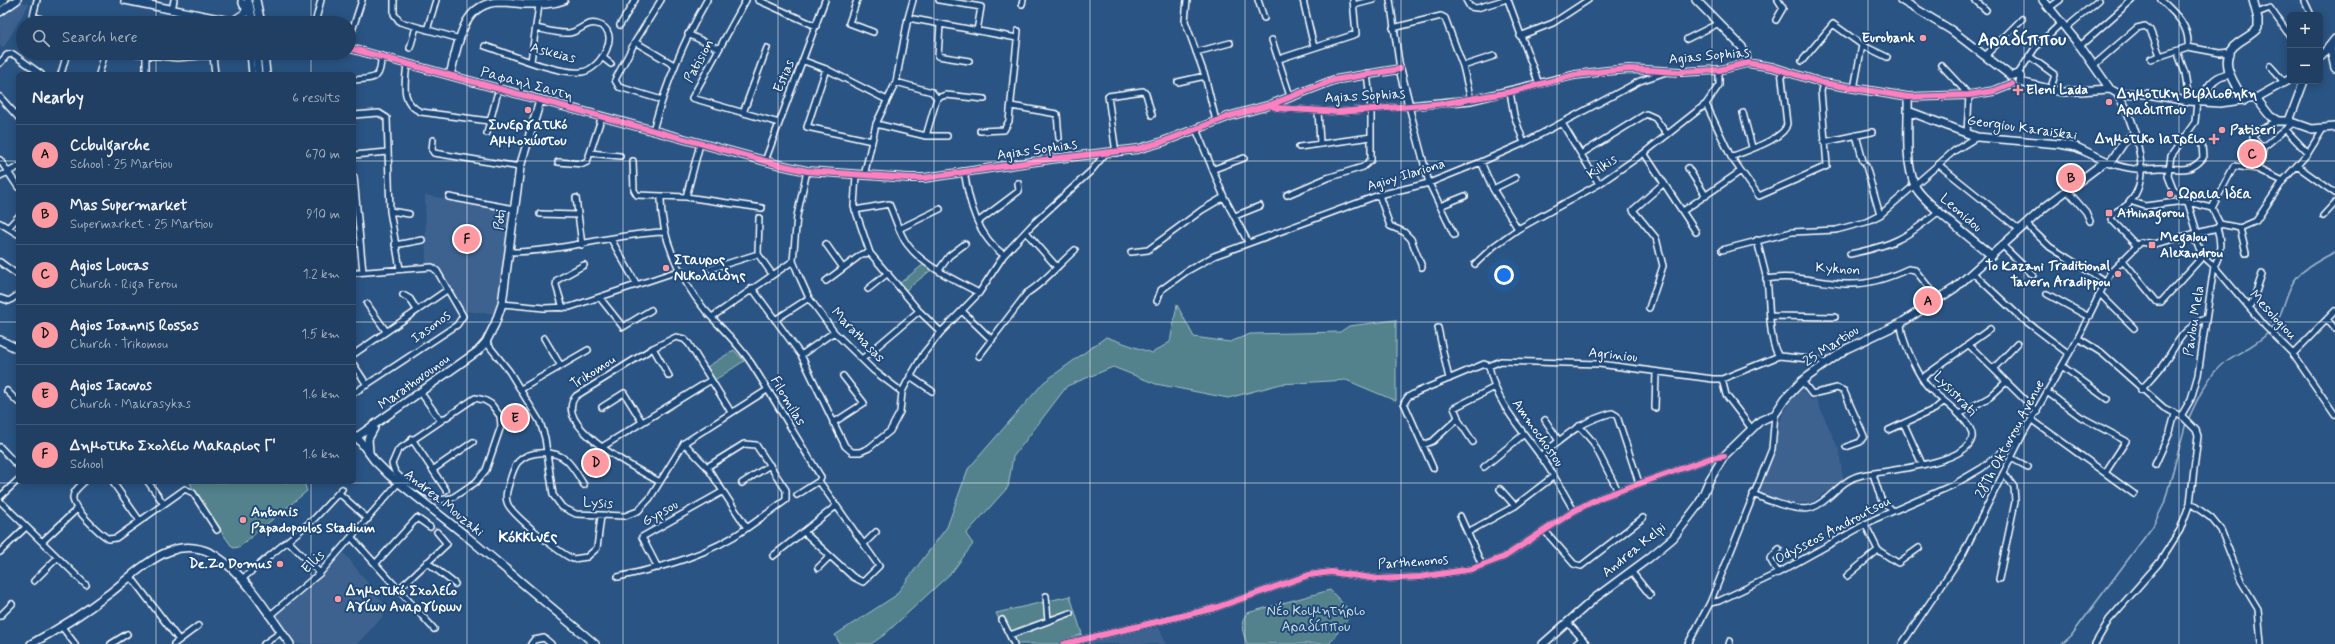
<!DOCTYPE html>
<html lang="en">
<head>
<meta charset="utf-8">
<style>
	:root { --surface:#203f62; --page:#284668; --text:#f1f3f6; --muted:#a2afbe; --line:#3d5877; --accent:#ff9aa2 }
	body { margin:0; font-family:Mynerve,sans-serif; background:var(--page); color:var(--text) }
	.controls { position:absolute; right:12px; top:12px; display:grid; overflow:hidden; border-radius:6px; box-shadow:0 2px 10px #0003 }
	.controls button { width:36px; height:36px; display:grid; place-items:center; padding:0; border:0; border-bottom:1px solid var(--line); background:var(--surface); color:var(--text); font:20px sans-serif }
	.you { position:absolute; left:1504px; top:275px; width:14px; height:14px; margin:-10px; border:3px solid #fff; border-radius:50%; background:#1a73e8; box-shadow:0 0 0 6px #1a73e833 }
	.badge { display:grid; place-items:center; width:26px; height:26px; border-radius:50%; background:var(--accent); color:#111; font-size:13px; font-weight:700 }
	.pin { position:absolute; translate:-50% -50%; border:2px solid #fff; box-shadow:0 1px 4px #0006 }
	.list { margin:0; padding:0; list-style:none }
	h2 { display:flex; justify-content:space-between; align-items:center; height:52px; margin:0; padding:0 16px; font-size:17px }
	h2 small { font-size:13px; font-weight:400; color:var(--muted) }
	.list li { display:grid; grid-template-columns:26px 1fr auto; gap:12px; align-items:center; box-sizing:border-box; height:60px; padding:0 16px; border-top:1px solid var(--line) }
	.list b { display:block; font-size:15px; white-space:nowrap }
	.list p { margin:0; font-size:13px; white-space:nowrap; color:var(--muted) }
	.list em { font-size:13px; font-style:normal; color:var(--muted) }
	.icon { flex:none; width:22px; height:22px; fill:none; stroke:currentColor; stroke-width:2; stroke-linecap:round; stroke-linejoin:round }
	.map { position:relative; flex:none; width:2335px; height:644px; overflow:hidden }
	.search { position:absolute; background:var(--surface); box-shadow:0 2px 10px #0003; left:16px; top:16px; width:340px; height:44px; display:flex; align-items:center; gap:10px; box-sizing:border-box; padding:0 14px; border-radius:22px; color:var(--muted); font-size:15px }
	.panel { position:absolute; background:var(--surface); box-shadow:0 2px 10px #0003; left:16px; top:72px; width:340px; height:412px; border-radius:6px }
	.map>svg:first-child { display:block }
</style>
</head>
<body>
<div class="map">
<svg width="2335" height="644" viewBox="0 0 2335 644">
	<rect width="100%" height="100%" fill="#2a5483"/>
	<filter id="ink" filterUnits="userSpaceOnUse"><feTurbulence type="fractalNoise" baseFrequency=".025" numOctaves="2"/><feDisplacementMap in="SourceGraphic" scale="8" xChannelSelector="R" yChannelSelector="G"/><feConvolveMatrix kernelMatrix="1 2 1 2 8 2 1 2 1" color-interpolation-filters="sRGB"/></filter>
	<g filter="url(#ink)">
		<!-- built -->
		<path fill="#3c6290" d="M22 2 29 4 4 47 0 46V19Z
			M425 195 508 211 512 216 497 314 462 311 433 263 426 264Z
			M1801 389 1811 400 1816 399 1839 450 1843 479 1812 503H1786L1758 495 1782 416 1795 394Z
			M344 553 389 610 357 644H292L273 616 310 588Z
			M1159 627 1166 644H1087V641Z"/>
		<!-- green -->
		<path fill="#52828c" stroke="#a8c0c6" d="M924 264 931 270 906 290 900 283Z
			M1177 305 1194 337 1230 342 1250 334 1340 332 1349 326 1396 320V401L1346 380 1281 384 1228 398 1156 384 1113 367 1067 386 1013 457 1008 487 966 534 973 544 952 572 884 635 871 644H840L835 635 895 596 947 527 968 469 1044 382 1106 337 1152 353 1170 342Z
			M734 350 744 361 715 380 707 367Z
			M190 482H306L305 485 307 491 239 547 233 548 195 495Z
			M1330 590 1352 613 1329 644H1247C1243 633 1239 623 1247 613Z
			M1070 596 1082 634 1059 644H1010L996 613Z"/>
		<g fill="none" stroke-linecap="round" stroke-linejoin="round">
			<!-- stream -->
			<path stroke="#a5bbd2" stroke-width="1.5" d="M2271 329C2284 315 2284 296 2294 281 2301 270 2323 258 2335 252
				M2188 420C2196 402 2209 373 2225 362 2239 352 2257 345 2269 332
				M2062 644 2071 636 2153 526 2164 504 2186 423"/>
			<!-- street casing -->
			<g stroke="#fff" stroke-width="8">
				<path id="street" d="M37 0 33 16 52 23
					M241 0 243 6
					M394 0V14L400 22 460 39
					M661 0 635 42 615 80 619 87 662 100
					M746 0 692 98 779 123
					M758 0 816 26
					M857 0 849 23 873 32
					M939 0 981 7 977 31
					M1187 0 1185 21 1205 76 1216 121
					M1258 0 1264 18
					M1303 0 1314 47
					M1390 0 1400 69
					M1466 0 1470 7 1477 8 1504 0
					M1508 0 1539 84
					M1975 0 1986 10
					M2161 0C2175 13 2190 26 2188 47
					M2304 0 2311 15
					M1022 4 1023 0
					M1354 5 1373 0
					M2049 8 2060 0
					M172 10 174 0
					M2257 13 2270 8 2290 36
					M908 18 913 0
					M1776 20 1783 8 1778 0
					M315 23 321 0
					M940 24 938 56 969 61
					M620 25 635 0
					M1393 28 1441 16 1445 18 1463 66 1471 100
					M2066 28 2099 0
					M427 30 436 0
					M688 34 719 49
					M1520 36 1553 23 1588 0
					M1687 39 1719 23
					M349 40 362 0
					M1272 40 1290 96
					M635 42 674 65
					M485 46C509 54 559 75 582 72 600 70 624 31 597 24 586 21 579 32 569 33 558 34 546 30 536 28
					M2080 46 2132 0
					M410 48 416 27
					M2177 51 2185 73 2189 101
					M1196 52 1230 43
					M132 53 177 58 235 53
					M250 53 252 74
					M146 55V74
					M1986 55 2022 19
					M213 56 215 74
					M2029 56 2055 75 2050 90
					M602 57 611 64
					M1279 59 1356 34 1353 0
					M2151 59 2188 47 2220 53 2230 52
					M531 61 539 5
					M804 61 826 69 887 100
					M1802 61 1833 24 1862 45 1887 57
					M0 63 7 55 13 54 41 74
					M407 64C405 83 400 103 421 112L489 121
					M1941 65 1969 95 1967 134
					M2094 65 2137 28 2145 26 2150 30 2160 55
					M1463 66 1494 56
					M2270 66 2284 82
					M826 69 807 127 872 141
					M61 74 67 53
					M99 74 105 53
					M2018 74 2035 48 2061 23
					M354 80C376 78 381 80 381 56
					M896 82 932 92 937 98
					M1178 82 1205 76
					M1854 89 1862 45
					M1510 92 1514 115 1524 143
					M0 97 18 117
					M937 98 946 95 984 99
					M2197 102 2195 122 2171 156 2168 176 2173 189 2184 201 2212 208 2220 224
					M1706 104 1731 157 1759 196 1827 166 1821 91 1823 83
					M1270 105 1277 108 1339 112 1409 106 1429 183 1454 235
					M1011 106 1057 114 1059 138
					M1318 111 1320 143
					M743 113 767 48
					M1743 113 1752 147
					M354 115 379 113 387 118 390 211 400 269
					M2278 121C2270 125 2255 129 2253 138L2260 146H2265L2293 123
					M1562 123 1599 184
					M876 124 926 136H947
					M1196 129 1224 197 1248 242
					M653 130C666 84 683 42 707 0
					M2286 130 2308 153
					M980 131 1004 130 1009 121 1018 31
					M487 133 497 95
					M2135 133C2141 157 2148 185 2127 205 2121 210 2114 210 2111 219L2136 245
					M1856 135 1863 161
					M926 136 937 98
					M433 140 432 150 434 153 520 167
					M1824 142 1872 132
					M1299 147 1371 137
					M590 153 620 156
					M1116 153 1108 96 1143 91 1146 94 1152 115
					M1644 153 1696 232
					M1581 154 1646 114 1655 118 1667 134
					M354 155 388 152
					M1731 157C1745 151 1785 139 1787 124L1781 70
					M0 160 18 187
					M633 161 634 190 637 195 686 197 762 208
					M765 161 825 0
					M558 162 583 164 587 162 602 116
					M1481 162 1493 189 1518 229
					M2110 163C2130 170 2138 170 2159 168 2177 167 2189 175 2203 158L2202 145
					M1939 165 2020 230
					M1866 166 1880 215
					M2297 166 2335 193
					M1688 168 1706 196
					M1214 169 1244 158
					M2257 169 2262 158 2263 147
					M807 171 797 216 793 261 800 278 809 298 834 332 873 370 902 392
					M964 171C969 202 977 236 1004 255
					M856 175 854 206 870 253
					M0 176 18 167
					M864 176 876 124 896 82 908 18 1017 38
					M354 177 363 272
					M1493 189 1515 178
					M2067 190 2086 212 2090 221
					M1287 195 1327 178 1363 167 1371 160V109L1367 73
					M1379 195 1390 226 1404 232 1411 239 1422 267
					M661 196C660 235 680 280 705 310 721 328 738 343 751 363 775 400 797 439 821 477L819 481 797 495
					M449 197 514 209
					M686 197 700 144
					M576 198 582 245
					M2130 201 2145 206 2184 201
					M2188 203 2197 232
					M1440 206 1465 196
					M2212 208 2234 166 2257 169 2283 181
					M855 210 889 204C895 217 899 233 907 244 923 266 955 280 979 293
					M390 211 409 214
					M1683 211 1741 171
					M540 214 578 215
					M1235 216 1260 206
					M2323 216 2335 203
					M759 218 758 254 772 274
					M979 221 1019 191 1018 183
					M0 223 18 234
					M2026 224 2050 247 2106 282
					M2220 224 2240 228 2256 221 2283 181 2308 153 2323 129
					M8 228 18 217
					M2240 228 2246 253
					M899 229 940 209
					M1026 232 1056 266
					M2192 234 2203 256 2214 266 2265 326 2293 354 2335 415
					M611 239 637 285
					M1757 240C1760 253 1764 267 1767 280 1770 299 1768 343 1779 356
					M826 244 843 268
					M395 245 422 240
					M2003 246 2033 275
					M1722 250 1792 232 1836 230 1866 222 1880 215 1954 151 1977 137
					M509 252C562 252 611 234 664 232
					M1131 252 1148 250 1202 210 1224 197
					M1850 254C1893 245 1905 239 1939 211
					M2122 259 2157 302H2161L2203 256
					M0 262 18 275
					M1475 264 1494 246 1518 229 1599 184 1644 153 1706 104 1719 85V70
					M710 269 758 254
					M939 270 949 256 965 244
					M354 273 432 267 437 271 463 316 457 325 354 393
					M1973 273 2019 316 2069 354
					M1766 279C1796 274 1817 283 1846 284 1867 285 1889 278 1908 269L1915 270 1939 300
					M826 281 862 254 870 253 919 311 941 332
					M752 288 801 355 845 446 852 452H860L869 448 890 431 900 412 902 392 906 384 924 353 941 332 979 293 1004 255 1032 225 1091 171 1106 153
					M868 289 888 273
					M2047 294 2089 317
					M2100 294 2134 328
					M403 295 410 299 417 310
					M0 298 9 301 18 295
					M600 298 623 327 651 310
					M1157 301 1161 290 1187 271 1214 256 1379 195 1429 183 1481 162 1524 143 1640 81 1666 72
					M367 304 386 331
					M502 304 544 308 570 307 681 270
					M2249 307 2252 304 2262 274
					M563 308 556 285 557 280 584 265
					M1649 308 1663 266 1656 238 1633 210 1664 183
					M962 311 992 340
					M1771 316 1835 317
					M712 317 793 261
					M2327 319 2335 329
					M775 320 809 298
					M1438 328 1449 379
					M544 338 561 366
					M2078 338 2102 353 2164 408 2183 417 2196 430 2198 436 2190 503 2180 530 2159 563 2109 620 2095 644
					M486 342 509 371 540 422 545 438 553 495 562 507 576 514 625 516 638 511 650 498 684 443 767 390
					M1969 345 2037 412
					M653 348 669 376
					M354 354 447 290
					M2293 354 2335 311
					M801 355 834 332
					M979 356 1027 293C1045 282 1059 264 1075 250
					M862 359 919 311
					M354 365 367 385
					M1489 366C1496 404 1521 428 1542 458 1554 475 1564 493 1574 511
					M2062 366 2107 399
					M1994 368 2017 344
					M910 376 932 391
					M1922 378 1990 329
					M1722 379 1726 395 1752 429
					M1802 381 1812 394 1837 388 1844 391 1864 436 1860 442 1846 447
					M521 389 588 350
					M2141 390C2148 382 2156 374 2162 366 2179 343 2178 332 2206 318
					M7 391 18 402
					M2047 392 2081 417 2126 441 2105 473
					M421 393 440 420
					M475 398 484 400 491 404 500 416 501 426 486 470 476 482 452 498 439 500 402 479 395 472 392 464 398 450Z
					M602 407 624 393 642 422
					M1655 408 1656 372
					M1959 414 1990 397 2006 382
					M2181 416 2191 399 2198 375 2214 266C2222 254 2221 241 2217 228
					M1457 418 1473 442
					M1545 420 1559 441
					M2032 420 2134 494
					M833 423 864 403 843 376
					M1904 424 1922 464
					M1579 426 1593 442 1618 491
					M1889 430 1935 409 1944 401
					M412 439 446 490
					M684 443 707 467 747 528 786 500V490L756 445 744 444 707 467
					M1423 445 1433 441 1456 420 1458 417 1454 408 1495 387
					M0 447 18 466
					M602 447 711 380
					M1540 456C1567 435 1579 422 1612 413L1617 416 1639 483
					M2011 458 2028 467
					M2155 465 2170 432 2175 414
					M1484 467 1523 435
					M1433 468 1404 403 1408 397 1417 392 1484 364 1489 366 1501 361 1599 364 1713 379H1722L1779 356 1820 360 1824 363
					M434 469 473 442
					M1873 474 1881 499 1893 511
					M84 482C80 486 73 491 73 497 71 507 100 534 109 539L116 538 185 489 193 493 217 530
					M148 482 164 504
					M660 482C640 471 550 426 576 396L653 348 676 337 684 339 689 344 731 412
					M742 483 770 465
					M114 484 140 521
					M584 485C579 477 573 466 566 460 555 450 529 450 518 462 513 468 511 477 509 484 507 490 505 496 507 502 509 513 561 554 573 559L587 557 597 548 601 516
					M1500 489 1515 506
					M339 493 368 519
					M1753 494C1766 500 1797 512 1811 508 1830 502 1840 479 1862 475 1884 471 1967 464 1972 438 1975 422 1940 399 1930 389 1918 376 1901 340 1901 323
					M0 497 18 480
					M0 501 86 585
					M2190 503 2211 518 2221 530 2241 581 2258 609 2261 644
					M1460 516 1482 565
					M1865 524 1878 550 1898 563 1919 548
					M1545 531 1574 564 1581 566 1643 518
					M1468 532 1515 506 1554 476
					M805 533 853 577 863 582 879 566 819 481
					M352 538 434 629
					M288 541 320 573
					M42 542 77 509
					M864 544 876 532
					M0 552 26 527
					M773 556 836 506
					M427 562 455 584
					M376 563 417 518 430 527
					M658 568 642 537 722 492
					M818 568 830 556
					M1631 571 1650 595
					M1778 573 1770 559 1779 549
					M1847 576 1878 550
					M131 577 179 640
					M618 577C663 567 709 555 747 528
					M242 579 315 518 342 489
					M1999 579 2015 502 2014 487 2004 473
					M34 581 57 558
					M399 589 447 544 437 532
					M1046 596 1048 621
					M1710 603 1719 601 1778 573 1875 519 1953 485 1982 468 2021 436
					M0 616 12 604
					M269 616 320 573 399 482
					M1002 620 1014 644
					M1567 622 1587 644
					M62 627 75 644
					M1010 635 1070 613
					M111 644 127 634
					M174 644 198 626
					M264 644 281 632
					M531 644 534 640 544 638 551 644
					M1064 644 1215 608 1309 575 1331 572 1378 579 1420 577 1472 569 1504 557 1574 511 1599 498 1711 458 1724 456
					M1576 644 1582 639
					M1688 644 1710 603 1772 449 1775 414
					M1729 644 1730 641
					M1902 644 1964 552 2023 434 2078 338 2110 273 2141 242 2154 244 2217 228 2220 224"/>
			</g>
			<!-- secondary casing -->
			<g stroke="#fff" stroke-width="10">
				<path id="secondary" d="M125 0 239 23
					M256 0 261 23
					M1696 0 1742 47 1746 55 1747 63
					M1901 0 1951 30 2011 76
					M2043 0 2080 46 2110 89
					M0 3 4 0
					M249 4 253 23
					M0 12 17 0
					M232 22 245 13 248 0
					M2330 46 2335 68
					M349 48 780 165 807 171 909 178H924L1051 159 1138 149 1162 142 1230 116 1270 105 1334 80 1400 69 1409 106 1471 100 1575 75 1606 71 1629 69 1680 72 1719 70 1747 63 1772 67 1823 83 1908 97 1969 95 1994 91 2012 84
					M256 53 258 74
					M264 53 266 74
					M2320 58 2335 39
					M450 75C458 47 461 3 499 2 507 2 516 3 524 4 537 4 551 5 564 0
					M2011 76 2018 74 2021 77 2020 82
					M2020 82 2062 92 2110 89 2117 93 2147 94 2189 101 2220 103 2256 98 2290 79
					M1908 97C1909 125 1904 159 1915 186 1921 201 1977 243 1992 256
					M2256 98 2270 116 2278 121H2289L2312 129 2335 127
					M2245 101C2235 85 2215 58 2238 43 2246 37 2252 35 2258 28V19L2253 0
					M2202 102C2207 88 2212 78 2228 74
					M1908 111 1977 137 2059 144 2076 147 2110 163 2124 142 2135 133 2127 110 2117 93
					M2289 121 2304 81
					M0 340 18 349
					M357 437 374 460 389 475 465 535 595 644
					M354 439 478 351 486 342 495 324 502 304 520 167 540 101
					M369 452 368 439 374 428
					M31 644C59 629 85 612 110 593 128 579 148 559 170 551 185 545 203 547 216 556 247 576 268 614 290 644
					M1543 644 1595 598 1649 558 1673 538 1699 504 1709 481 1724 456 1760 421 1775 414 1785 399 1802 381 1846 349 1901 323 1955 288 2045 207 2106 161"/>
			</g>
			<!-- street -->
			<use href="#street" stroke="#1f4a7a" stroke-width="5"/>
			<!-- secondary -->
			<use href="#secondary" stroke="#1f4a7a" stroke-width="7"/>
			<!-- cycleway casing -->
			<g stroke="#1f4a7a" stroke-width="8">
				<path id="cycleway" d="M349 48 780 165 807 171 909 178H924L1051 159 1138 149 1162 142 1230 116 1270 105 1334 80 1400 69
					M1270 105 1277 108 1339 112 1447 103 1510 92 1575 75 1606 71 1629 69 1680 72 1719 70 1747 63 1772 67 1823 83 1908 97 1969 95 1994 91 2012 84
					M1064 644 1215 608 1309 575 1331 572 1378 579 1420 577 1472 569 1504 557 1574 511 1599 498 1711 458 1724 456"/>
			</g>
			<!-- cycleway -->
			<use href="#cycleway" stroke="#ff80c0" stroke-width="6"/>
		</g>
	</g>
	<!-- grid -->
	<path fill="none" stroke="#fff" stroke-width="1" stroke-opacity="0.55" d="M156 0V23M311 0V23M467 0V644M623 0V644M778 0V644M934 0V644M1090 0V644M1245 0V644M1401 0V644M1557 0V644M1712 0V644M1868 0V644M2024 0V644M2179 0V644M156 53V74M311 53V74M0 161H18M354 161H2335M0 322H18M354 322H2335M156 482V644M311 482V644M0 483H2335"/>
	<!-- markers -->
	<g fill="#ff9aa2" stroke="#1f4a7a" stroke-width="1.5">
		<circle cx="1923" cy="38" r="4"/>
		<path d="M2016 84h4v4h4v4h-4v4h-4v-4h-4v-4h4z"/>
		<circle cx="2109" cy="102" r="4"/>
		<circle cx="528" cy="110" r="4"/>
		<circle cx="2222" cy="130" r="4"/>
		<path d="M2212 133h4v4h4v4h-4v4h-4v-4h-4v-4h4z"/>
		<circle cx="2170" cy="194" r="4"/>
		<rect x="2105" y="209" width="8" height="8" rx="2"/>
		<rect x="2148" y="241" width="8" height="8" rx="2"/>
		<circle cx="666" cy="268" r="4"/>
		<circle cx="2118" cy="274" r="4"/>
		<circle cx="243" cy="520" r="4"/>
		<circle cx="280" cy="564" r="4"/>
		<circle cx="338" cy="599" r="4"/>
	</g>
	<g text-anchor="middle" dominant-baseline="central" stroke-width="4" stroke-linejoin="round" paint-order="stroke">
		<!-- poi labels -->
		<g font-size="14" font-weight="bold" fill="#fff" stroke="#1f4a7a" text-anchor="start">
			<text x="1915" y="38" text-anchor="end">Eurobank</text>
			<text x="2026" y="90">Eleni Lada</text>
			<text x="2117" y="94">Δημοτικη Βιβλιοθηκη<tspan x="2117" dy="16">Αραδιππου</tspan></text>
			<text x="528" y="125" text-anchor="middle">Συνεργατικό<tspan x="528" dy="16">Αμμοχώστου</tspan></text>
			<text x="2230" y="130">Patiseri</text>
			<text x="2205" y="139" text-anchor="end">Δημοτικο Ιατρειο</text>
			<text x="2178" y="194">Ωραια Ιδεα</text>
			<text x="2117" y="213">Athinagorou</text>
			<text x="2160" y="237">Megalou<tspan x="2160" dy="16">Alexandrou</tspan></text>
			<text x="674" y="260">Σταυρος<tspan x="674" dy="16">Νικολαιδης</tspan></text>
			<text x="2110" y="266" text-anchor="end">To Kazani Traditional<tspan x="2110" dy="16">Tavern Aradippou</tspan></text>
			<text x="251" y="512">Antonis<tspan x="251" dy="16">Papadopoulos Stadium</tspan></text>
			<text x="272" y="564" text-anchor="end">De.Zo Domus</text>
			<text x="346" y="591">Δημοτικό Σχολείο<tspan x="346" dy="16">Αγίων Αναργύρων</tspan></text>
		</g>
		<!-- street labels -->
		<g font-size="14" fill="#fff" stroke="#1f4a7a">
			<text transform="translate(553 53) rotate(14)">Askeias</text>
			<text transform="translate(1709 56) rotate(-5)">Agias Sophias</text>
			<text transform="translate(699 61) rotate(-61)">Patision</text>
			<text transform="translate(784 76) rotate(-68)">Estias</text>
			<text transform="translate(527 84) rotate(15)">Ραφαηλ Σαντη</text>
			<text transform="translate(1365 96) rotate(-3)">Agias Sophias</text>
			<text transform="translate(2022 128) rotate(8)">Georgiou Karaiskai</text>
			<text transform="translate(1037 150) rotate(-8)">Agias Sophias</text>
			<text transform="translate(1602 167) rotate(-34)">Kilkis</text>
			<text transform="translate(1406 175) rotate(-17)">Agioy Ilariona</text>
			<text transform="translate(1961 213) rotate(41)">Leonidou</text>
			<text transform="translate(500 220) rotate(-83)">Poti</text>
			<text transform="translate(1838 269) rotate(4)">Kyknon</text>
			<text transform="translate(2273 315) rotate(47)">Mesologiou</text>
			<text transform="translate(2194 321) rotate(-81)">Pavlou Mela</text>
			<text transform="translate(431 327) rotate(-36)">Iasonos</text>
			<text transform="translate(858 335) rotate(46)">Marathasas</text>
			<text transform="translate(1831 346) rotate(-33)">25 Martiou</text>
			<text transform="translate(1613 355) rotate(6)">Agriniou</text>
			<text transform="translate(593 372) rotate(-33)">Trikomou</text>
			<text transform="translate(414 382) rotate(-36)">Marathovounou</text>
			<text transform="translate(1955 394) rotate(46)">Lysistrati</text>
			<text transform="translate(788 401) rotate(59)">Filomilas</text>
			<text transform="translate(1538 433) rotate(55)">Ammochostou</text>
			<text transform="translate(2010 439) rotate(-62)">28Th Oktovrou Avenue</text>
			<text transform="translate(444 503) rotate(39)">Andrea Mouzaki</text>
			<text transform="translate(598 503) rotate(3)">Lysis</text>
			<text transform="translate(660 513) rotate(-30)">Gypsou</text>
			<text transform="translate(1833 530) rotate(-28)">Odysseos Androutsou</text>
			<text transform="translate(1634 550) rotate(-39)">Andrea Kelpi</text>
			<text transform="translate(313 562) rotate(-45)">Ellis</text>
			<text transform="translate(1413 562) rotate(-4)">Parthenonos</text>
		</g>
		<!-- park labels -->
		<g font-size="14" fill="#d4e0e2" stroke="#1f4a7a">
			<text x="1316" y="611">Νέο Κοιμητήριο<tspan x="1316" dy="16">Αραδίππου</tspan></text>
		</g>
		<!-- quarter labels -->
		<g font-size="16" font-weight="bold" fill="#fff" stroke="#1f4a7a">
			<text x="528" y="537">Κόκκινες</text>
		</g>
		<!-- district labels -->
		<g font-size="18" font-weight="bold" fill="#fff" stroke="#1f4a7a">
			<text x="2022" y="40">Αραδίππου</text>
		</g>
	</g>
</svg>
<div class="controls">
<button>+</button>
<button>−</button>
</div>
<div class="you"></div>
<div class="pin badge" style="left:1928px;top:301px">A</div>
<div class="pin badge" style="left:2071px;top:178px">B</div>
<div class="pin badge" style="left:2252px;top:154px">C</div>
<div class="pin badge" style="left:596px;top:463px">D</div>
<div class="pin badge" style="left:515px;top:418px">E</div>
<div class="pin badge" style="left:467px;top:239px">F</div>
<div class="search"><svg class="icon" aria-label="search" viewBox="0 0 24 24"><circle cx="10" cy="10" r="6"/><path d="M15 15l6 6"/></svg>Search here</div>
<section class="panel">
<h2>Nearby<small>6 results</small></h2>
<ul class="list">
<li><span class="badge">A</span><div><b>Ccbulgarche</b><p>School · 25 Martiou</p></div><em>670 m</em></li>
<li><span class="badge">B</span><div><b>Mas Supermarket</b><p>Supermarket · 25 Martiou</p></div><em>910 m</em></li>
<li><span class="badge">C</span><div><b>Agios Loucas</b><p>Church · Riga Ferou</p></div><em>1.2 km</em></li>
<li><span class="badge">D</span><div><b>Agios Ioannis Rossos</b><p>Church · Trikomou</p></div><em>1.5 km</em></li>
<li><span class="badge">E</span><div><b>Agios Iacovos</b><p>Church · Makrasykas</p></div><em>1.6 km</em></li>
<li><span class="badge">F</span><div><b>Δημοτικο Σχολειο Μακαριος Γ'</b><p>School</p></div><em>1.6 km</em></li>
</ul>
</section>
</div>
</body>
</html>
